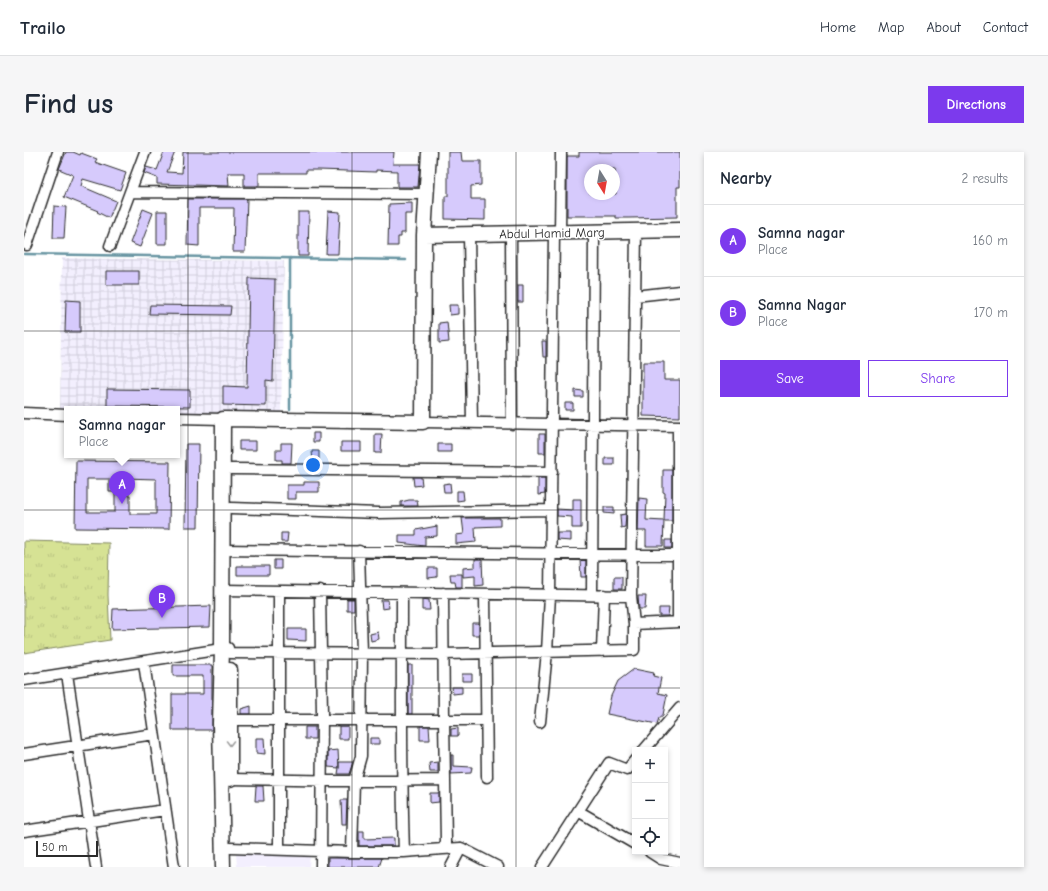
<!DOCTYPE html>
<html lang="en">
<head>
<meta charset="utf-8">
<style>
	:root { --surface:#fff; --page:#f6f6f7; --text:#1f2937; --muted:#747a83; --line:#e0e1e3; --accent:#7c3aed }
	body { margin:0; font-family:"Comic Neue",sans-serif; background:var(--page); color:var(--text) }
	.controls { position:absolute; right:12px; bottom:12px; display:grid; overflow:hidden; border-radius:0px; box-shadow:0 2px 6px #0003 }
	.controls button { width:36px; height:36px; display:grid; place-items:center; padding:0; border:0; border-bottom:1px solid var(--line); background:var(--surface); color:var(--text); font:20px sans-serif }
	.compass { position:absolute; left:560px; top:12px; width:36px; height:36px; border-radius:50%; background:var(--surface); box-shadow:0 2px 6px #0003; rotate:169deg }
	.scale { position:absolute; left:12px; bottom:10px; width:62px; box-sizing:border-box; padding-left:4px; border:2px solid #2b2b2b; border-top:0; font-size:11px; line-height:14px; white-space:nowrap; color:#2b2b2b; -webkit-text-stroke:3px #fff; paint-order:stroke }
	.you { position:absolute; left:289px; top:313px; width:14px; height:14px; margin:-10px; border:3px solid #fff; border-radius:50%; background:#1a73e8; box-shadow:0 0 0 6px #1a73e833 }
	.badge { display:grid; place-items:center; width:26px; height:26px; border-radius:50%; background:var(--accent); color:#fff; font-size:13px; font-weight:700 }
	.pin { position:absolute; translate:-50% -33px; filter:drop-shadow(0 1px 2px #0008) }
	.pin::after { content:''; position:absolute; top:21px; width:14px; height:12px; background:inherit; clip-path:polygon(0 0,100% 0,50% 100%) }
	.popup { position:absolute; left:40px; top:254px; width:116px; height:52px; box-sizing:border-box; display:grid; place-content:center; border-radius:0px; background:var(--surface); filter:drop-shadow(0 1px 3px #0005); font-size:13px; white-space:nowrap; color:var(--muted) }
	.popup b { font-size:15px; color:var(--text) }
	.popup::after { content:''; position:absolute; left:50%; top:100%; margin-left:-8px; border:8px solid transparent; border-top-color:var(--surface) }
	.list { margin:0; padding:0; list-style:none }
	h2 { display:flex; justify-content:space-between; align-items:center; height:52px; margin:0; padding:0 16px; font-size:17px }
	h2 small { font-size:13px; font-weight:400; color:var(--muted) }
	.list li { display:grid; grid-template-columns:26px 1fr auto; gap:12px; align-items:center; box-sizing:border-box; height:72px; padding:0 16px; border-top:1px solid var(--line) }
	.list b { display:block; font-size:15px; white-space:nowrap }
	.list p { margin:0; font-size:13px; white-space:nowrap; color:var(--muted) }
	.list em { font-size:13px; font-style:normal; color:var(--muted) }
	.actions { display:flex; gap:8px; padding:12px 16px }
	.actions a { flex:1; padding:9px 0; border:1px solid var(--accent); border-radius:0px; text-align:center; font-size:14px; color:var(--accent) }
	.actions .main { background:var(--accent); color:#fff }
	.icon { flex:none; width:22px; height:22px; fill:none; stroke:currentColor; stroke-width:2; stroke-linecap:round; stroke-linejoin:round }
	.map { position:relative; flex:none; width:656px; height:715px; overflow:hidden; border-radius:0px }
	header { display:flex; align-items:center; gap:24px; box-sizing:border-box; height:56px; padding:0 20px; background:var(--surface); border-bottom:1px solid var(--line) }
	header strong { font-size:19px }
	nav { display:flex; gap:22px; margin-inline-start:auto; font-size:14px }
	.intro { display:flex; align-items:center; justify-content:space-between; box-sizing:border-box; height:96px; padding:0 24px }
	h1 { margin:0; font-size:28px }
	.button { padding:10px 18px; border-radius:0px; background:var(--accent); color:#fff; font-size:14px; font-weight:700 }
	main { display:flex; gap:24px; padding:0 24px }
	aside { flex:1; background:var(--surface); border-radius:0px; box-shadow:0 2px 6px #0003 }
	.map>svg:first-child { display:block }
</style>
</head>
<body>
<header>
<strong>Trailo</strong>
<nav><a>Home</a><a>Map</a><a>About</a><a>Contact</a></nav>
</header>
<div class="intro"><h1>Find us</h1><a class="button">Directions</a></div>
<main>
<div class="map">
<svg width="656" height="715" viewBox="0 0 656 715">
	<defs>
		<pattern id="industrial-grid" width="8" height="8" patternUnits="userSpaceOnUse"><rect width="8" height="8" fill="#f3effe"/><path d="M0 4h8M4 0v8" fill="none" stroke="#d0cdda"/></pattern>
		<pattern id="park-tufts" width="24" height="20" patternUnits="userSpaceOnUse"><rect width="24" height="20" fill="#d6e294"/><path d="M3 7l-1-3M5 7V3M7 7l1-3M15 17l-1-3M17 17v-4M19 17l1-3" fill="none" stroke="#b8c280"/></pattern>
	</defs>
	<rect width="100%" height="100%" fill="#fff"/>
	<filter id="ink" filterUnits="userSpaceOnUse"><feTurbulence type="fractalNoise" baseFrequency=".025" numOctaves="2"/><feDisplacementMap in="SourceGraphic" scale="8" xChannelSelector="R" yChannelSelector="G"/><feConvolveMatrix kernelMatrix="1 2 1 2 8 2 1 2 1" color-interpolation-filters="sRGB"/></filter>
	<g filter="url(#ink)">
		<!-- built -->
		<path fill="#f3effe" d="M212 702 286 703 285 715H213Z"/>
		<!-- industrial -->
		<path fill="url(#industrial-grid)" d="M38 106 260 109 257 262 153 260V257H43V259H36Z"/>
		<!-- park -->
		<path fill="url(#park-tufts)" stroke="#808660" d="M0 389 85 391 84 443 86 488 0 501Z"/>
		<g fill="none" stroke-linecap="round" stroke-linejoin="round">
			<!-- stream -->
			<path stroke="#6895a2" stroke-width="2.5" d="M0 102 382 108
				M266 257V106"/>
		</g>
		<!-- building -->
		<path fill="#d6cafc" stroke="#2b2b2b" fill-rule="evenodd" d="M42 0H49L56 3 57 1 73 7 71 10 76 12 102 21 96 38 59 27 57 34 92 49 85 66 73 60 74 59 40 45 49 23 35 17Z
			M140 0H151L143 20 158 21 159 0H370L369 12H396L394 35H373V19L352 18V20L295 18H282V21H235V34H220V21H204L205 34 133 32V26L120 21 122 15 133 18Z
			M424 0H437L438 9H457V33L447 34V47H461V68L421 67V44H424Z
			M555 0H656V35H653V65L605 66H592V64H543V4H555ZM591 17 592 42H566V17Z
			M164 47H223L221 100H209L210 56H175V94L163 93Z
			M388 51V62H381V81H377V85H374V94H364L365 52Z
			M30 54 42 55 40 86H29Z
			M119 57 129 61 116 95 106 91Z
			M133 59H143V92H133Z
			M304 59 316 60 314 102H302Z
			M274 60H285L284 104H274Z
			M82 119H115V133H82Z
			M225 126 251 127 249 229 242 228V254L199 253V234L223 235Z
			M494 133H499V150H494Z
			M42 148 56 149V180H41Z
			M126 153 207 154 206 163 125 162Z
			M425 153H434V162L426 163Z
			M423 170 425 190 415 191V171Z
			M518 189H522V205H519Z
			M619 210H640V228H656V265L619 264Z
			M83 237 166 238V255L83 254Z
			M551 238 559 239V245H551Z
			M541 251H549V258H541Z
			M289 281H295V290H289Z
			M351 282H358L357 301H351Z
			M515 282H521V301H515Z
			M215 289H232V298H215Z
			M317 290H337V299H317Z
			M257 291H268L267 311H258V308H252V298H257Z
			M162 292H175L174 375H161Z
			M414 292H427V300H414Z
			M288 299H295V309H289Z
			M581 306H590V313H581Z
			M52 309 146 310 145 377 51 376ZM99 326 132 327V362H106V343H98ZM63 327H85V340H91V360H63Z
			M639 318H648V369H640L639 394H622V379H614L615 346 623 347 622 368 640 369 641 341 639 340Z
			M389 325H397L398 333 390 334Z
			M514 326H521V342L514 343Z
			M280 330H295V340H272V347H263V333H280Z
			M426 331 427 340H420L419 332Z
			M433 339H439L440 348 433 349Z
			M549 347H557V376H548V365L533 364V357L549 358Z
			M385 348H393L394 354H377V350Z
			M580 355H590V362L580 361Z
			M602 362 601 375 597 376 596 363Z
			M438 366H476V374L451 375 452 390 432 392V383L440 382Z
			M413 374V384L401 385V394L375 391V383H392V378Z
			M257 381H264L263 390H257Z
			M533 381H547V389L533 388Z
			M641 388H648V396H641Z
			M451 407H458L459 433 451 434V424L439 425V416L451 415Z
			M250 408H257V417H250Z
			M556 408H562V425H557Z
			M213 414H245V423H213Z
			M404 416H413V425L404 426Z
			M426 422H438V435H432L431 430H427Z
			M590 425H598V437H590Z
			M614 444H622L621 457H615Z
			M323 447H330V458H323Z
			M398 447 405 448 406 458H398Z
			M357 448H364L365 456 358 457Z
			M187 454 186 475 88 477 89 457Z
			M635 456H645L644 464H635Z
			M448 471H455V483H448Z
			M264 477H282V489L264 488Z
			M354 480 355 487 347 489 346 482Z
			M149 513H188V578H148V542H179V524H149Z
			M384 513H388V562H384Z
			M610 517 630 521 629 524 637 526 634 541 643 543 639 563 635 566 633 572 583 562 587 544 594 529Z
			M438 522H448V529H438Z
			M428 535H438V541L429 542Z
			M227 554V562H217V557Z
			M315 574H324V587H315Z
			M396 574H405L406 588H396Z
			M281 575H291V587H281Z
			M434 576V584H427V577Z
			M232 586H240L241 602 232 601Z
			M346 586H355V592H346Z
			M314 598 315 616V610H329L325 622H314L315 616 304 615V599Z
			M427 603H429V614L448 615 447 621 427 622Z
			M414 610V620H406L405 611Z
			M232 634H239L240 649H231Z
			M406 641H415V650L406 651Z
			M317 648H323L322 672H318Z
			M335 679H340V687L370 686V694H335Z
			M304 706H358L355 715H304Z"/>
		<g fill="none" stroke-linecap="round" stroke-linejoin="round">
			<!-- street casing -->
			<g stroke="#2b2b2b" stroke-width="13">
				<path id="street" d="M121 0 106 40 403 42
					M487 81 488 272
					M536 81 537 0
					M445 82 448 271
					M3 93 34 0
					M86 94 106 40
					M611 144 656 139
					M0 261 43 263
					M153 266 199 267
					M399 270 656 274
					M654 274V470
					M207 317 528 320
					M207 356 355 361 527 358
					M199 398 653 403
					M335 399 338 501 337 604 330 629 328 700H380
					M198 438 607 444
					M255 439V697
					M296 439 298 562 297 715
					M419 441 420 568H462
					M461 442 463 625
					M568 443 570 81
					M610 472 656 470
					M578 499 580 443
					M206 501 420 502 610 498V472L607 444 612 79
					M120 511 150 715
					M43 522 72 715
					M0 528 204 496
					M206 568C278 568 349 568 420 568L422 690 419 697 380 700C377 613 378 527 378 441
					M516 570 523 500 526 443 530 80
					M620 598 656 556
					M0 602 130 582
					M206 627 330 629 421 628
					M554 659 611 692
					M0 679 141 658
					M206 696 328 700
					M419 697 437 696 474 715
					M626 700 637 707 656 711
					M427 715 437 696
					M518 715 585 611 603 618 611 608"/>
			</g>
			<!-- secondary casing -->
			<g stroke="#2b2b2b" stroke-width="17">
				<path id="secondary" d="M400 83 656 78
					M206 627V518
					M199 715 196 571 198 497 199 267 399 270 400 83 405 0"/>
			</g>
			<!-- street -->
			<use href="#street" stroke="#fff" stroke-width="10"/>
			<!-- secondary -->
			<use href="#secondary" stroke="#fff" stroke-width="14"/>
		</g>
		<!-- one-way arrows -->
		<defs><path id="oneway-chevron" d="M-2-3.5L2.5 0L-2 3.5" fill="none" stroke-width="1.6" stroke-linecap="round" stroke-linejoin="round"/></defs>
		<use stroke="#a0a0a0" href="#oneway-chevron" transform="translate(206 591) rotate(90)"/>
	</g>
	<!-- grid -->
	<path fill="none" stroke="#2b2b2b" stroke-width="1" stroke-opacity="0.55" d="M164 0V715M328 0V715M492 0V715M0 179H656M0 358H656M0 536H656"/>
	<g text-anchor="middle" dominant-baseline="central" stroke-width="3" stroke-linejoin="round" paint-order="stroke">
		<!-- street labels -->
		<g font-size="13" fill="#2b2b2b" stroke="#fff">
			<text transform="translate(528 81) rotate(-1)">Abdul Hamid Marg</text>
		</g>
	</g>
</svg>
<div class="controls">
<button>+</button>
<button>−</button>
<button><svg class="icon" aria-label="locate" viewBox="0 0 24 24"><circle cx="12" cy="12" r="6"/><path d="M12 2v4M12 18v4M2 12h4M18 12h4"/></svg></button>
</div>
<svg class="compass" viewBox="-18 -18 36 36"><path d="M0-13l5 13h-10z" fill="#e53935"/><path d="M0 13l5-13h-10z" fill="#747a83"/></svg>
<div class="scale">50 m</div>
<div class="you"></div>
<div class="pin badge" style="left:98px;top:352px">A</div>
<div class="popup"><b>Samna nagar</b>Place</div>
<div class="pin badge" style="left:138px;top:466px">B</div>
</div>
<aside>
<h2>Nearby<small>2 results</small></h2>
<ul class="list">
<li><span class="badge">A</span><div><b>Samna nagar</b><p>Place</p></div><em>160 m</em></li>
<li><span class="badge">B</span><div><b>Samna Nagar</b><p>Place</p></div><em>170 m</em></li>
</ul>
<div class="actions"><a class="main">Save</a><a>Share</a></div>
</aside>
</main>
</body>
</html>
